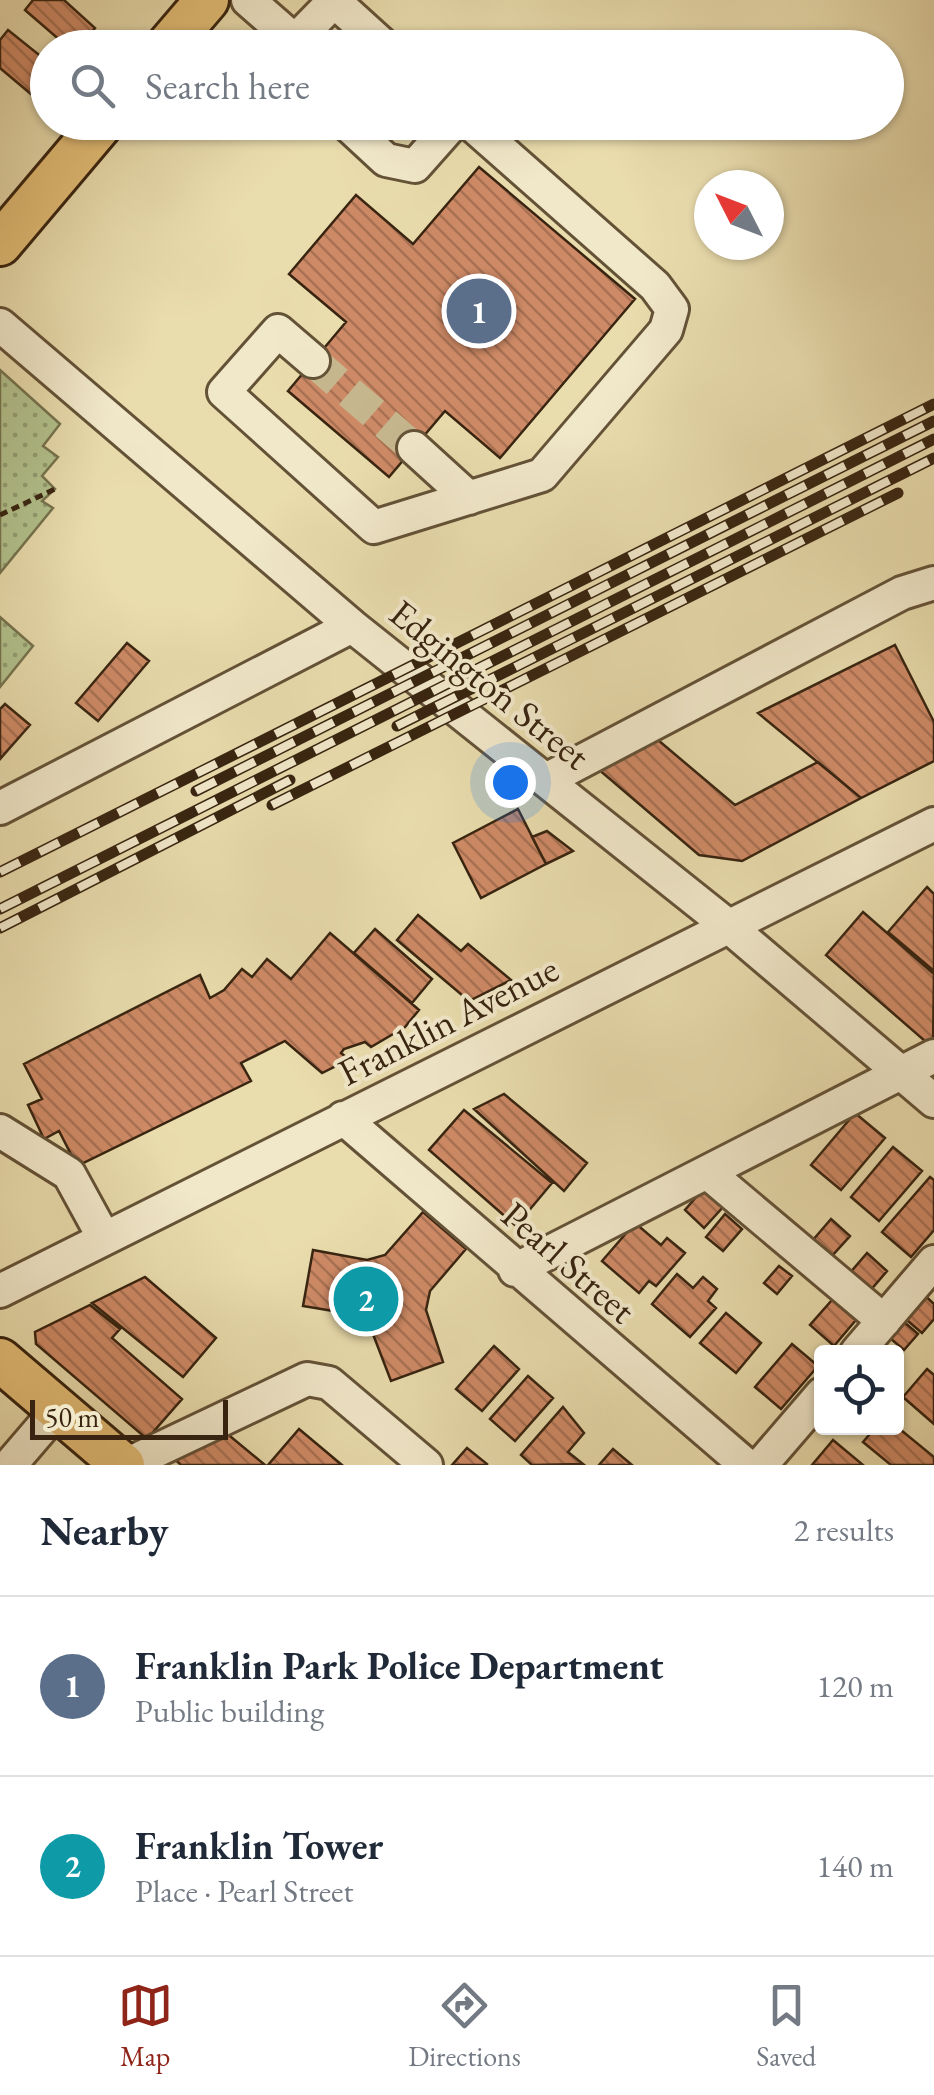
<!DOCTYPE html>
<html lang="en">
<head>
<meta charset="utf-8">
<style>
	:root { --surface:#fff; --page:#f2f2f3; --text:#1f2937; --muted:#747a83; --line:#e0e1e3; --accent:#8f2418 }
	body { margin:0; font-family:"EB Garamond",serif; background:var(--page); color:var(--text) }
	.controls { position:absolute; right:30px; bottom:30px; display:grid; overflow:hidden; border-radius:10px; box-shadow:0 2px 8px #0004 }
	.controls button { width:90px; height:90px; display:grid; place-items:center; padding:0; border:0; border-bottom:2px solid var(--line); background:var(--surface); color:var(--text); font:50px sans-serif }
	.compass { position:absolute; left:694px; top:170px; width:90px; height:90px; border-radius:50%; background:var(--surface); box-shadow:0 2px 8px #0004; rotate:312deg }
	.scale { position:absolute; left:30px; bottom:25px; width:198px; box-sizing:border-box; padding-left:10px; border:5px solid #382410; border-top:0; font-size:28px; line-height:35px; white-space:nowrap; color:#382410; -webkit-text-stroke:8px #f1e8ca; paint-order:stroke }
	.you { position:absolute; left:510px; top:782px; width:35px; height:35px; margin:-25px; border:8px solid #fff; border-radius:50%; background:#1a73e8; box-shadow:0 0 0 15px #1a73e833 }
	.badge { display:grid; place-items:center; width:65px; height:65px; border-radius:50%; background:var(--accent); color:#fff; font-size:32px; font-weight:700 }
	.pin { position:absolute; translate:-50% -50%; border:5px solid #fff; box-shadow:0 2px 10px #0006 }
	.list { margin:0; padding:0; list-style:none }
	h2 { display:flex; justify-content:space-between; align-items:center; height:130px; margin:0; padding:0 40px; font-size:42px }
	h2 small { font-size:32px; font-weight:400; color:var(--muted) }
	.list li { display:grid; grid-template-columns:65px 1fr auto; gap:30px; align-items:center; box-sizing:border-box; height:180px; padding:0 40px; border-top:2px solid var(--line) }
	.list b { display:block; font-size:38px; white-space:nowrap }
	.list p { margin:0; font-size:32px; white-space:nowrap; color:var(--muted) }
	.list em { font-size:32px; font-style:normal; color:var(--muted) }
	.icon { flex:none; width:55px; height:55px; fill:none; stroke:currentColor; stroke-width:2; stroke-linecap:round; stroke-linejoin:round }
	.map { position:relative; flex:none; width:934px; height:1465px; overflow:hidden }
	.search { position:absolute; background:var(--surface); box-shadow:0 2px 8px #0004; left:30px; right:30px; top:30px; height:110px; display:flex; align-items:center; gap:25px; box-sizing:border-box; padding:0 35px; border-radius:55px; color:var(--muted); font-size:38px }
	.sheet { height:490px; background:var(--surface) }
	nav { display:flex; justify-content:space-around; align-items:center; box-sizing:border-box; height:140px; border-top:2px solid var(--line); background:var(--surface); font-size:28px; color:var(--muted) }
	nav a { display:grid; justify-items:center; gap:5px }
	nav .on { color:var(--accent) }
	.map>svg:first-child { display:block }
</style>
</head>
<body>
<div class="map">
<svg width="934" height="1465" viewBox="0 0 934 1465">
	<defs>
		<pattern id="park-dots" width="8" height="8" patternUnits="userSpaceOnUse" patternTransform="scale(2.5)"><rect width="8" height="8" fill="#b2c28d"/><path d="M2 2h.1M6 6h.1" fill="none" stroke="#929d72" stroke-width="1.8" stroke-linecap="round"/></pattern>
		<pattern id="building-back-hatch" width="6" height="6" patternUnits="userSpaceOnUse" patternTransform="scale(2.5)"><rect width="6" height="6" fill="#ce8a66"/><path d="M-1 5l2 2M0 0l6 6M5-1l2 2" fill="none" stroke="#a87153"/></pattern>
	</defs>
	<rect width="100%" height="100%" fill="#e9dcad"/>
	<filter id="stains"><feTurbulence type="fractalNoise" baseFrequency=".002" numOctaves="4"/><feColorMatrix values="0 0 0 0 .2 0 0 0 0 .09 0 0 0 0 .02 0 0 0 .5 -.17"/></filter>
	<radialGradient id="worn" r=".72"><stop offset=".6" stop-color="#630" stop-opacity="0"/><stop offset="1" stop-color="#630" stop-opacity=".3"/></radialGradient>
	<!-- park -->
	<path fill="url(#park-dots)" stroke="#75734e" stroke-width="2.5" d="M0 370 60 424 43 446 58 457 42 476 55 489 42 501 53 508 0 573Z
		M0 617 33 646 0 687Z"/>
	<!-- building -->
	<path fill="url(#building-back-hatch)" stroke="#382410" stroke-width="2.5" d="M33 0H64L95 28 78 48H69L25 10Z
		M8 30 48 62V89L38 100 0 68V40Z
		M479 167 635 299 500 458 445 411 389 477 288 391 346 322 289 274 356 195 413 244Z
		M127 643 149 661 98 721 76 703Z
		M895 645 934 722V761L861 798 758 713Z
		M5 704 30 725 0 759V709Z
		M658 740 735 805 818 762 861 798 742 861 699 855 597 768Z
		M518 809 546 864 481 898 453 843Z
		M547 831 573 851 546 864 532 837Z
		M927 887 934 894V971L888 932Z
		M863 912 934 974 933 1048 826 955Z
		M418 915 461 951 468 944 511 980 469 1001 397 940Z
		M375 929 432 979 412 1003 354 953Z
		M330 933 419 1010 405 1027 371 1047 365 1042 344 1049 341 1053 346 1057 340 1064 322 1073 285 1041 241 1063 251 1081 77 1166 59 1131 44 1139 28 1105 42 1099 24 1064 200 975 210 998 224 990 242 969 252 977 267 959 291 979Z
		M504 1094 587 1163 564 1191 474 1109Z
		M464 1110 552 1183 516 1226 429 1150Z
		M855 1113 885 1138 841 1190 811 1165Z
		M893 1147 922 1171 879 1221 851 1197Z
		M930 1177 934 1180V1230L911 1257 882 1232Z
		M703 1189 723 1207 704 1228 685 1210Z
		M423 1212 466 1249 430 1291 426 1310 443 1362 391 1381 371 1329 357 1315 303 1306 313 1250 367 1260 385 1255Z
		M725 1214 742 1229 723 1251 706 1237Z
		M831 1219 850 1236 831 1257 812 1241Z
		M635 1223 661 1245 667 1238 685 1253 656 1286 649 1281 639 1293 602 1261Z
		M867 1253 887 1271 869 1292 849 1274Z
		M779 1266 792 1276 777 1294 764 1283Z
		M677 1274 693 1288 703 1277 717 1289 708 1301 716 1308 690 1337 652 1304Z
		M145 1277 216 1338 183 1377 92 1303Z
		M921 1292 934 1304V1319L922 1333 901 1315Z
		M832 1300 856 1320 834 1346 810 1325Z
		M90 1305 120 1329 112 1338 182 1399 147 1439 36 1344 35 1332Z
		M726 1313 761 1343 736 1373 700 1343Z
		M897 1316 918 1334 904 1350 883 1332Z
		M792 1344 818 1366 781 1409 755 1387Z
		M494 1346 519 1369 482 1411 456 1389Z
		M927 1369 934 1375V1424L903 1397Z
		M528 1376 553 1398 515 1441 490 1419Z
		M563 1407 584 1433 568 1452 583 1464 532 1465 521 1455Z
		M896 1426 934 1457V1465H891L863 1442 875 1428Z
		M219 1427 265 1465H181L169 1454Z
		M299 1429 342 1465H268Z
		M833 1440 863 1465H812Z
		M467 1448 487 1464 486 1465H452Z
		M613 1449 632 1465H599Z"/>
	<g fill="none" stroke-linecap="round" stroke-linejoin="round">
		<!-- minor-tunnel -->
		<path stroke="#c6b78e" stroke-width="32" stroke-dasharray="32 16" stroke-linecap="butt" d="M313 361 414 448"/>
		<!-- minor casing -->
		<g stroke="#645237" stroke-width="38">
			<path id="minor" d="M248 0 295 41 291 48
				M295 41 334 1 386 48
				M345 122 386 160 415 166 454 122
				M0 325 352 626 727 925 934 1101
				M313 361 278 331 224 392 374 527 542 475 666 330 672 309 655 286 469 122
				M414 448 469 498
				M546 780 902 593 934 583
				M0 808 352 626
				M343 1118 746 1465
				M0 1131 69 1174 104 1238
				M707 1172 884 1321
				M515 1270 934 1056
				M0 1291 934 824
				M857 1352 934 1262
				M10 1465 58 1409
				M126 1465 307 1379 329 1383 426 1465
				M761 1465 822 1394"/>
		</g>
		<!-- major casing -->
		<g stroke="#382410" stroke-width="48">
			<path id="major" d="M166 48 207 0
				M0 244 103 122
				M0 1360 123 1465"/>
		</g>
		<!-- path -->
		<path stroke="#382410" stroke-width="5" stroke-dasharray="8 5" stroke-linecap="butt" d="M0 515 55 489"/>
		<!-- minor -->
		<use href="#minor" stroke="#f1e8ca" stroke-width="32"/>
		<!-- major -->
		<use href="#major" stroke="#e4be76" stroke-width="42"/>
		<!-- rail casing -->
		<g stroke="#382410" stroke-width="11">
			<path id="rail" d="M397 726 934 458
				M196 791 934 421
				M272 805 898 493
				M0 872 934 404
				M0 909 934 439
				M0 928 290 780"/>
		</g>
		<!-- rail -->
		<use href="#rail" stroke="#f1e8ca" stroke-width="8" stroke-dasharray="22" stroke-linecap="butt"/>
	</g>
	<g text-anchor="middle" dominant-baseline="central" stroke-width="8" stroke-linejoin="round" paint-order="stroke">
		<!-- street labels -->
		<g font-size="38" fill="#382410" stroke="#f1e8ca">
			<text transform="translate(490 684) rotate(39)">Edgington Street</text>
			<text transform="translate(448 1020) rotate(-27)">Franklin Avenue</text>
			<text transform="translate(569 1262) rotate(41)">Pearl Street</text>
		</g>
	</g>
	<rect width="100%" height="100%" filter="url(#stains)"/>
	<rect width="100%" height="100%" fill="url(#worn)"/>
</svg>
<div class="controls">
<button><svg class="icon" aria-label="locate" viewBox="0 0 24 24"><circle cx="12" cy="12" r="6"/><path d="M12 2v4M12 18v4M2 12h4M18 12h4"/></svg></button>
</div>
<svg class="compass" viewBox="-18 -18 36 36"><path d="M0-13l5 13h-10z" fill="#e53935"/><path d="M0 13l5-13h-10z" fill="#747a83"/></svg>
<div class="scale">50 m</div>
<div class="you"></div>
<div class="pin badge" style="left:479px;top:311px;background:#5c6f8a">1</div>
<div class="pin badge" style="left:366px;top:1299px;background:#0f9aa8">2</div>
<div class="search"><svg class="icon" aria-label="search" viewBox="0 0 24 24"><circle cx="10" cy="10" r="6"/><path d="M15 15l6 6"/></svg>Search here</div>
</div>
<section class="sheet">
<h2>Nearby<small>2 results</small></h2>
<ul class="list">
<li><span class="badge" style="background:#5c6f8a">1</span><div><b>Franklin Park Police Department</b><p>Public building</p></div><em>120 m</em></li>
<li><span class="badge" style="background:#0f9aa8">2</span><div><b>Franklin Tower</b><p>Place · Pearl Street</p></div><em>140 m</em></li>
</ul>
</section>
<nav>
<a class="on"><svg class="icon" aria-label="map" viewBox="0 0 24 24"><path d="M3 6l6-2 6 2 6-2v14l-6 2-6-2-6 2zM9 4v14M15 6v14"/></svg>Map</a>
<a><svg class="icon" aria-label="directions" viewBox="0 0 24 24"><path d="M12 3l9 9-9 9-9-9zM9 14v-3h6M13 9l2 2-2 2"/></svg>Directions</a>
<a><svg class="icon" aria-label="saved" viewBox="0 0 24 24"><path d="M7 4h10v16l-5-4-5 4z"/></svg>Saved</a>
</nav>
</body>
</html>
